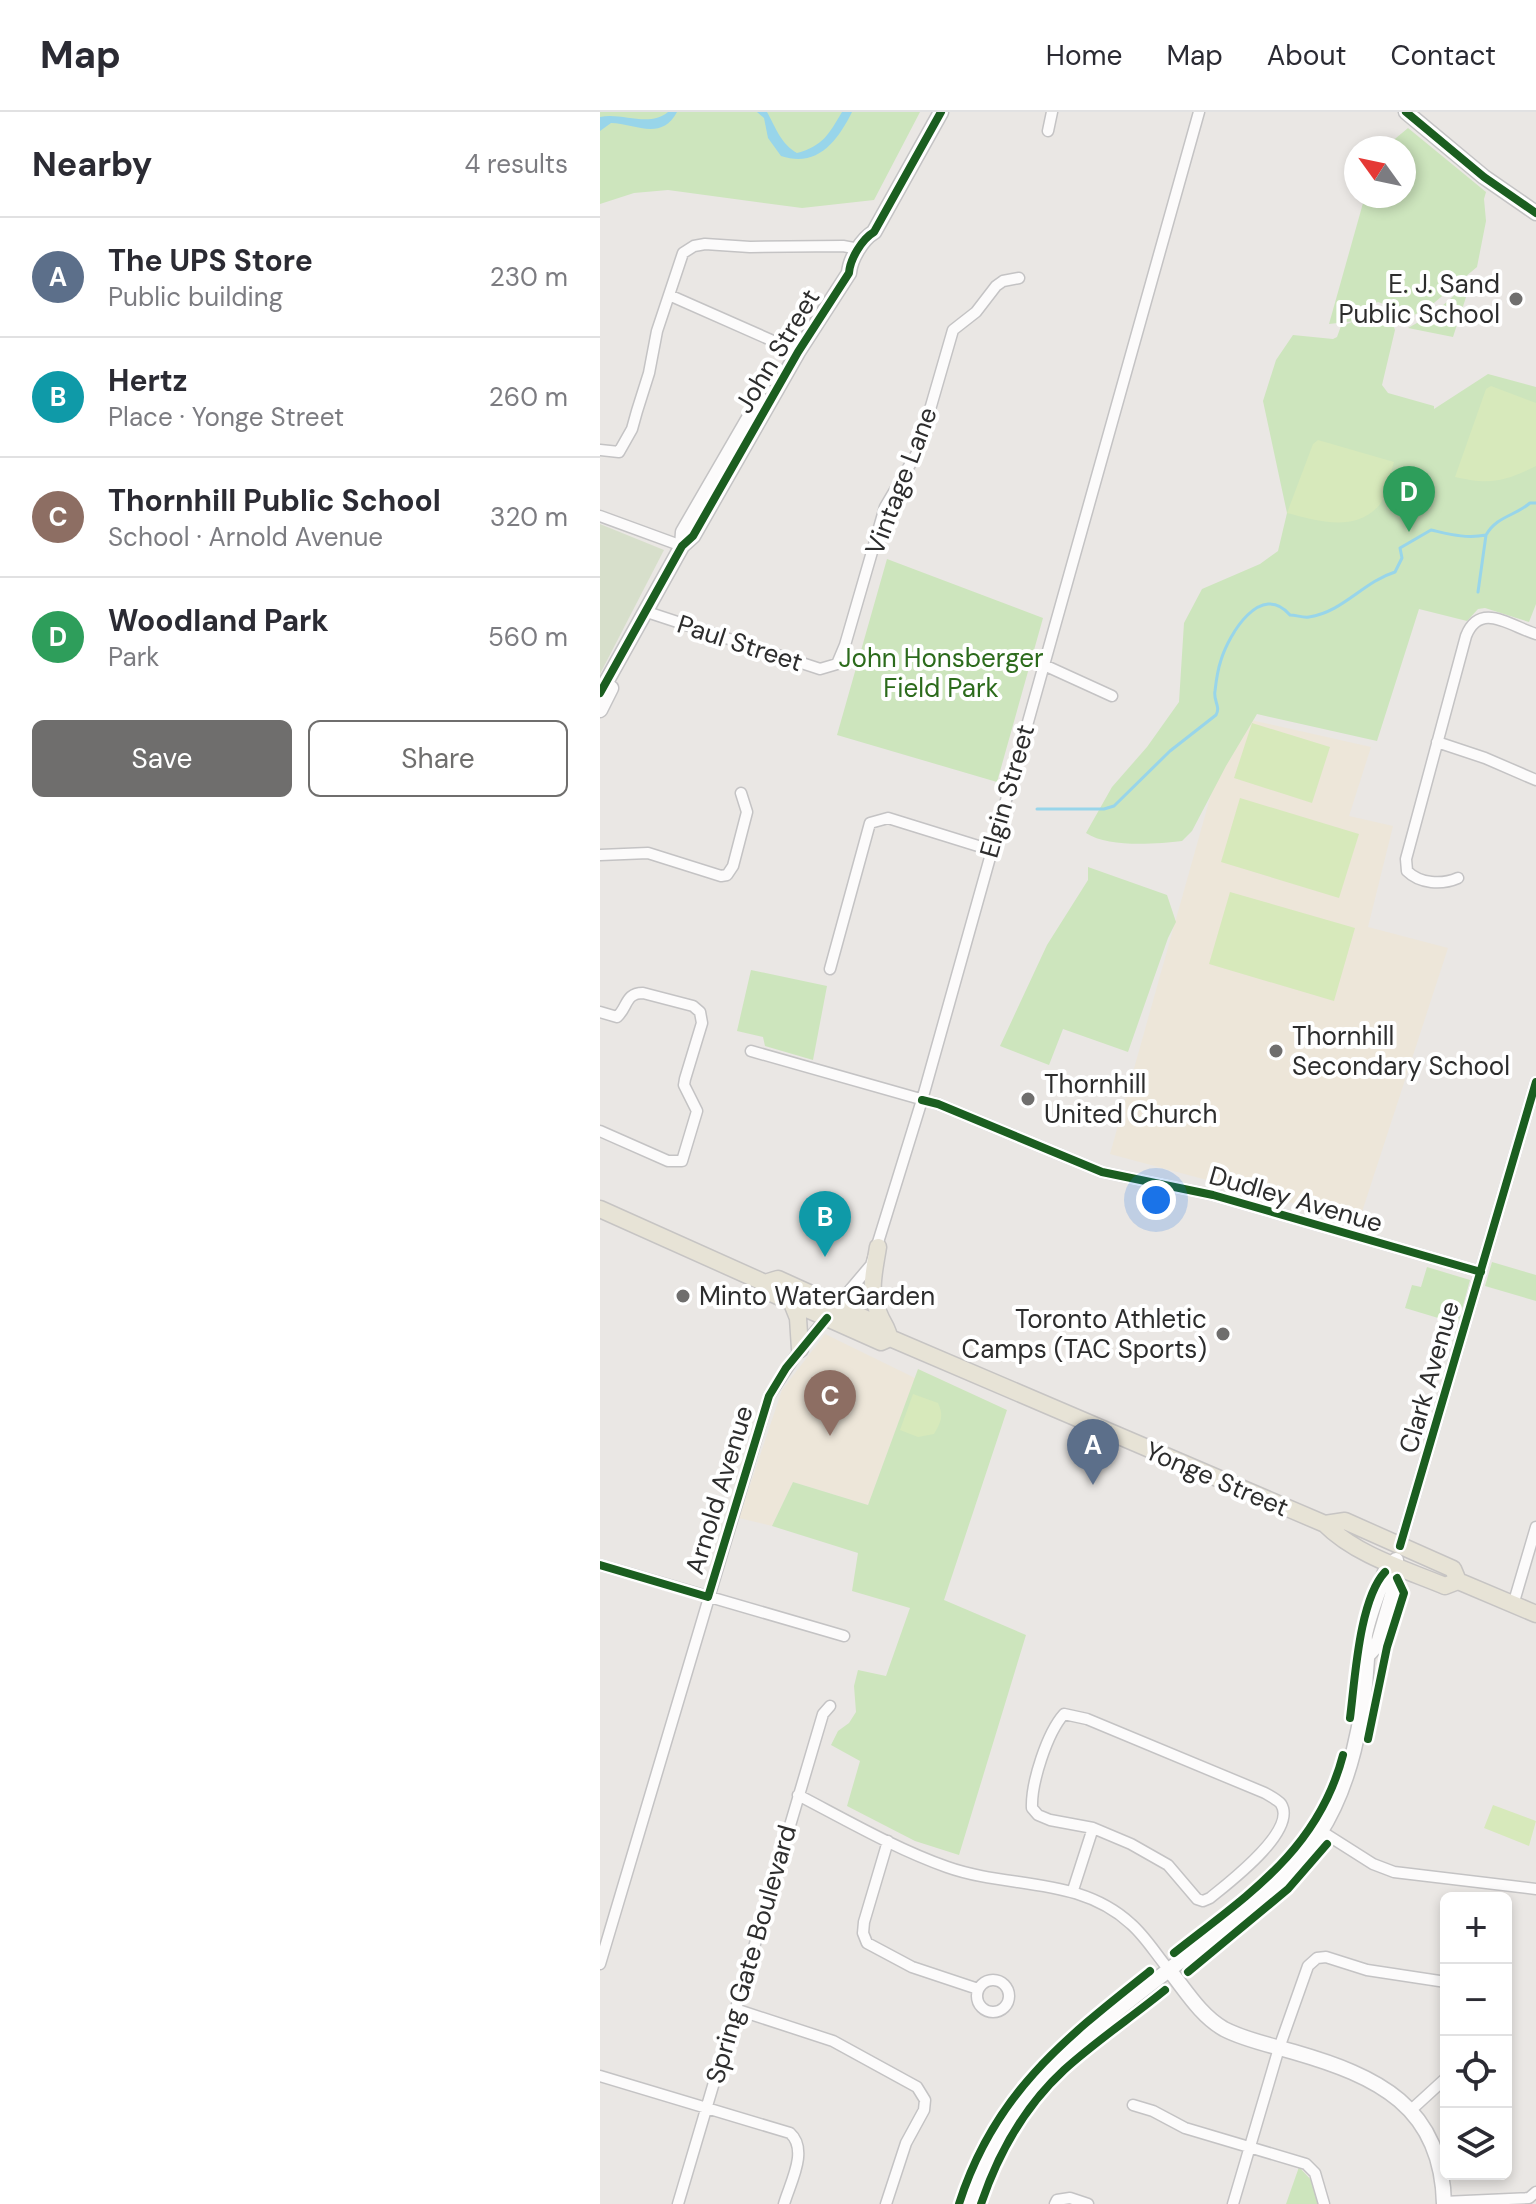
<!DOCTYPE html>
<html lang="en">
<head>
<meta charset="utf-8">
<style>
	:root { --surface:#fff; --page:#f7f7f7; --text:#2b2b33; --muted:#7c7c81; --line:#e1e1e2; --accent:#6f6e6d }
	body { margin:0; font-family:"DM Sans",sans-serif; background:var(--page); color:var(--text) }
	.controls { position:absolute; right:24px; bottom:24px; display:grid; overflow:hidden; border-radius:12px; box-shadow:0 4px 12px #0003 }
	.controls button { width:72px; height:72px; display:grid; place-items:center; padding:0; border:0; border-bottom:2px solid var(--line); background:var(--surface); color:var(--text); font:40px sans-serif }
	.compass { position:absolute; left:744px; top:24px; width:72px; height:72px; border-radius:50%; background:var(--surface); box-shadow:0 4px 12px #0003; rotate:303deg }
	.you { position:absolute; left:556px; top:1088px; width:28px; height:28px; margin:-20px; border:6px solid #fff; border-radius:50%; background:#1a73e8; box-shadow:0 0 0 12px #1a73e833 }
	.badge { display:grid; place-items:center; width:52px; height:52px; border-radius:50%; background:var(--accent); color:#fff; font-size:26px; font-weight:700 }
	.pin { position:absolute; translate:-50% -66px; filter:drop-shadow(0 2px 4px #0008) }
	.pin::after { content:''; position:absolute; top:42px; width:28px; height:24px; background:inherit; clip-path:polygon(0 0,100% 0,50% 100%) }
	.list { margin:0; padding:0; list-style:none }
	h2 { display:flex; justify-content:space-between; align-items:center; height:104px; margin:0; padding:0 32px; font-size:34px }
	h2 small { font-size:26px; font-weight:400; color:var(--muted) }
	.list li { display:grid; grid-template-columns:52px 1fr auto; gap:24px; align-items:center; box-sizing:border-box; height:120px; padding:0 32px; border-top:2px solid var(--line) }
	.list b { display:block; font-size:30px; white-space:nowrap }
	.list p { margin:0; font-size:26px; white-space:nowrap; color:var(--muted) }
	.list em { font-size:26px; font-style:normal; color:var(--muted) }
	.actions { display:flex; gap:16px; padding:24px 32px }
	.actions a { flex:1; padding:18px 0; border:2px solid var(--accent); border-radius:12px; text-align:center; font-size:28px; color:var(--accent) }
	.actions .main { background:var(--accent); color:#fff }
	.icon { flex:none; width:44px; height:44px; fill:none; stroke:currentColor; stroke-width:2; stroke-linecap:round; stroke-linejoin:round }
	.map { position:relative; flex:none; width:936px; height:2092px; overflow:hidden }
	header { display:flex; align-items:center; gap:48px; box-sizing:border-box; height:112px; padding:0 40px; background:var(--surface); border-bottom:2px solid var(--line) }
	header strong { font-size:38px }
	nav { display:flex; gap:44px; margin-inline-start:auto; font-size:28px }
	main { display:flex }
	aside { flex:1; background:var(--surface) }
	.map>svg:first-child { display:block }
</style>
</head>
<body>
<header>
<strong>Map</strong>
<nav><a>Home</a><a>Map</a><a>About</a><a>Contact</a></nav>
</header>
<main>
<aside>
<h2>Nearby<small>4 results</small></h2>
<ul class="list">
<li><span class="badge" style="background:#5c6f8a">A</span><div><b>The UPS Store</b><p>Public building</p></div><em>230 m</em></li>
<li><span class="badge" style="background:#0f9aa8">B</span><div><b>Hertz</b><p>Place · Yonge Street</p></div><em>260 m</em></li>
<li><span class="badge" style="background:#8d6e63">C</span><div><b>Thornhill Public School</b><p>School · Arnold Avenue</p></div><em>320 m</em></li>
<li><span class="badge" style="background:#2e9e5b">D</span><div><b>Woodland Park</b><p>Park</p></div><em>560 m</em></li>
</ul>
<div class="actions"><a class="main">Save</a><a>Share</a></div>
</aside>
<div class="map">
<svg width="936" height="2092" viewBox="0 0 936 2092">
	<rect width="100%" height="100%" fill="#eae7e4"/>
	<!-- education -->
	<path fill="#ede6d9" d="M633 604 771 635 749 704 793 714 768 815 848 836 759 1109 510 1042Z
		M225 1222 315 1266 268 1393 193 1370 172 1414 139 1406 182 1278Z"/>
	<!-- green -->
	<path fill="#cde5bd" d="M0 0H320L274 88 202 96 68 78 34 81 0 92Z
		M808 16 886 80 884 87 886 109 877 155 829 195 814 203 778 190 771 193 765 201 791 207 795 218 782 273 788 281 834 294V297L888 262 936 275V492L929 510 885 496 878 497 867 509 819 497 777 629 657 602 626 654 592 719 582 729C556 732 508 736 486 721L512 675 547 635 579 590 584 511 602 477 660 452 678 439 687 401 663 289 676 248 693 223 733 227 737 225 741 214 755 209 729 212 765 84H804V36H784Z
		M866 173 869 176 853 225 808 216 833 202Z
		M287 447 443 506 397 670 237 623Z
		M488 755 567 783 576 810 568 826 528 940 463 917 449 953 400 934 447 833 488 768Z
		M151 858 227 874 213 948 165 934 163 925 137 919Z
		M892 1150 936 1163V1189L885 1174Z
		M827 1155 870 1168 858 1212 805 1196 812 1173 821 1175Z
		M318 1257 407 1298 344 1488 426 1523 359 1743 315 1729 247 1694 260 1649 231 1633 238 1619 249 1611 256 1600 254 1574 258 1558 286 1564 310 1496 252 1479 258 1441 172 1414 193 1370 268 1393Z
		M699 2055 714 2071 719 2092H686Z"/>
	<!-- cemetery -->
	<path fill="#d7dfcb" d="M0 412 64 438 0 562Z"/>
	<!-- pitch -->
	<path fill="#d7e9bb" d="M891 274 936 291V354C904 370 890 373 855 365L886 277Z
		M718 328 794 350C790 362 788 382 780 392 757 421 717 409 687 401L713 332Z
		M652 611 730 635 712 691 634 666Z
		M640 686 759 722 739 786 621 750Z
		M630 780 755 816 734 889 609 852Z
		M313 1282 338 1291C344 1304 341 1310 334 1322L318 1325 300 1318Z
		M893 1693 936 1709 929 1734 884 1716Z"/>
	<!-- water -->
	<path fill="#98d5ea" d="M68 0H77C61 30 34 11 11 11L0 19V5C22 0 49 16 68 0Z
		M157 0H167C176 16 181 32 197 41 223 34 229 22 242 0H252C237 30 217 56 181 44L168 26 164 6Z"/>
	<g fill="none" stroke-linecap="round" stroke-linejoin="round">
		<!-- stream -->
		<path stroke="#98d5ea" stroke-width="3" d="M878 480 886 423C897 404 915 404 930 391H936
			M437 697H504L514 694 570 639 616 603C621 594 613 589 615 579 616 570 618 557 621 548 629 522 661 469 690 503 697 503 702 506 709 505 743 500 763 470 795 460L802 446 800 436 831 418C849 422 866 427 886 423"/>
		<!-- street casing -->
		<g stroke="#c4c3c4" stroke-width="13">
			<path id="street" d="M448 19 452 0
				M69 183 198 240
				M0 338 19 340 32 317 37 299 49 261 57 219 83 141 94 134 105 132 150 135 243 134 259 137
				M0 404 82 434
				M47 500 220 557 237 552 245 533 285 395 318 339 353 218 376 200 396 174 403 169 419 166
				M444 553 512 584
				M837 630 885 646 936 668
				M0 743 48 741 121 764 127 763 133 754 147 700 141 681
				M858 766C842 773 820 772 807 759L806 747 866 524C880 489 910 514 936 522
				M230 857 270 711 288 706 391 738
				M0 900 17 905C28 895 25 881 43 881L93 894 100 900 102 911 85 967 84 973 97 999 82 1049H68L0 1019
				M151 939 338 992 502 1060 613 1083 881 1160
				M800 1434 936 970
				M0 1453 244 1524
				M913 1493 936 1415
				M464 1602 487 1607 665 1681C670 1684 678 1688 681 1692 698 1719 627 1772 610 1786L603 1789 597 1787 568 1753 531 1732 493 1716 450 1708 438 1703 432 1696C431 1671 447 1621 464 1602Z
				M198 1683C246 1708 296 1737 347 1755 409 1777 479 1764 531 1812 546 1825 557 1844 570 1859
				M721 1719 773 1752 794 1760 936 1777
				M288 1729 264 1810 263 1821 267 1831 312 1855 378 1877
				M473 1778 493 1716
				M0 1852 169 1284 200 1237 271 1153 322 988 599 0
				M377 1884a16 16 0 1 1 32 0a16 16 0 1 1-32 0Z
				M135 1897 233 1929 317 1975 325 1988 324 1998 306 2031 286 2092
				M0 1964 190 2021C209 2038 190 2071 184 2092
				M533 1993 553 1999 585 2016 706 2052 715 2061 724 2092
				M811 1998 846 1966
				M844 2090 929 2086 936 2080
				M78 2092 223 1602 230 1594
				M455 2092 457 2088 470 2086 488 2092
				M633 2092 679 1936 708 1854 717 1846 726 1845 767 1858 846 1870"/>
		</g>
		<!-- secondary casing -->
		<g stroke="#c4c3c4" stroke-width="17">
			<path id="secondary" d="M806 0 884 65 936 101
				M82 434 83 420 160 287
				M0 581 82 434 93 424 198 240 249 161C250 147 262 127 274 120L341 0
				M0 598 11 576
				M767 1544 778 1532 797 1466 796 1448
				M570 1859C586 1879 601 1904 624 1917 645 1928 671 1933 694 1940 777 1964 842 1994 844 2092
				M370 2092C409 1963 525 1895 624 1815 659 1787 694 1759 719 1722 751 1673 764 1605 767 1547 767 1539 764 1531 765 1523 769 1502 779 1480 785 1460L794 1452"/>
		</g>
		<!-- primary casing -->
		<g stroke="#c6c4c3" stroke-width="19">
			<path id="primary" d="M0 1097 165 1171 171 1181 281 1230 290 1226 725 1412C756 1443 804 1457 845 1474L858 1469 936 1502
				M278 1135C272 1172 267 1182 286 1216
				M165 1171 178 1167 286 1216 290 1226
				M192 1191 198 1206 200 1237
				M725 1412 745 1409 853 1457 858 1469"/>
		</g>
		<!-- street -->
		<use href="#street" stroke="#fcfbfb" stroke-width="10"/>
		<!-- secondary -->
		<use href="#secondary" stroke="#fcfbfb" stroke-width="14"/>
		<!-- primary -->
		<use href="#primary" stroke="#e7e3d6" stroke-width="16"/>
		<!-- cycleway casing -->
		<g stroke="#fff" stroke-width="13">
			<path id="cycleway" d="M806 0 884 65 936 101
				M0 581 82 434 93 424 198 240 249 161C250 147 262 127 274 120L341 0
				M322 988 338 992 502 1060 613 1083 881 1160
				M800 1434 936 970
				M0 1453 108 1485 169 1284 186 1256 227 1206
				M750 1606C755 1568 759 1488 785 1460
				M768 1627 787 1535 804 1481 797 1466
				M574 1841C646 1784 718 1739 743 1643
				M588 1860 688 1777 727 1732
				M359 2092C394 1982 463 1928 550 1859
				M381 2092C398 2042 425 1994 464 1958 496 1929 532 1905 565 1878"/>
		</g>
		<!-- cycleway -->
		<use href="#cycleway" stroke="#1b5e20" stroke-width="8"/>
	</g>
	<!-- markers -->
	<g fill="#6f6e6d" stroke="#fff" stroke-width="3">
		<circle cx="916" cy="187" r="8"/>
		<circle cx="676" cy="939" r="8"/>
		<circle cx="428" cy="987" r="8"/>
		<circle cx="83" cy="1184" r="8"/>
		<circle cx="623" cy="1222" r="8"/>
	</g>
	<g text-anchor="middle" dominant-baseline="central" stroke-width="8" stroke-linejoin="round" paint-order="stroke">
		<!-- poi labels -->
		<g font-size="26" fill="#2d2d2d" stroke="#fff" text-anchor="start">
			<text x="900" y="172" text-anchor="end">E. J. Sand<tspan x="900" dy="30">Public School</tspan></text>
			<text x="692" y="924">Thornhill<tspan x="692" dy="30">Secondary School</tspan></text>
			<text x="444" y="972">Thornhill<tspan x="444" dy="30">United Church</tspan></text>
			<text x="99" y="1184">Minto WaterGarden</text>
			<text x="607" y="1207" text-anchor="end">Toronto Athletic<tspan x="607" dy="30">Camps (TAC Sports)</tspan></text>
		</g>
		<!-- street labels -->
		<g font-size="26" fill="#2d2d2d" stroke="#fff">
			<text transform="translate(177 239) rotate(-59)">John Street</text>
			<text transform="translate(301 369) rotate(-69)">Vintage Lane</text>
			<text transform="translate(140 531) rotate(18)">Paul Street</text>
			<text transform="translate(407 679) rotate(-74)">Elgin Street</text>
			<text transform="translate(696 1087) rotate(16)">Dudley Avenue</text>
			<text transform="translate(829 1265) rotate(-74)">Clark Avenue</text>
			<text transform="translate(617 1367) rotate(23)">Yonge Street</text>
			<text transform="translate(119 1378) rotate(-73)">Arnold Avenue</text>
			<text transform="translate(151 1842) rotate(-74)">Spring Gate Boulevard</text>
		</g>
		<!-- park labels -->
		<g font-size="26" fill="#2c6b1c" stroke="#fff">
			<text x="341" y="546">John Honsberger<tspan x="341" dy="30">Field Park</tspan></text>
		</g>
	</g>
</svg>
<div class="controls">
<button>+</button>
<button>−</button>
<button><svg class="icon" aria-label="locate" viewBox="0 0 24 24"><circle cx="12" cy="12" r="6"/><path d="M12 2v4M12 18v4M2 12h4M18 12h4"/></svg></button>
<button><svg class="icon" aria-label="layers" viewBox="0 0 24 24"><path d="M12 4l9 5-9 5-9-5zM3 14l9 5 9-5"/></svg></button>
</div>
<svg class="compass" viewBox="-18 -18 36 36"><path d="M0-13l5 13h-10z" fill="#e53935"/><path d="M0 13l5-13h-10z" fill="#7c7c81"/></svg>
<div class="you"></div>
<div class="pin badge" style="left:493px;top:1373px;background:#5c6f8a">A</div>
<div class="pin badge" style="left:225px;top:1145px;background:#0f9aa8">B</div>
<div class="pin badge" style="left:230px;top:1324px;background:#8d6e63">C</div>
<div class="pin badge" style="left:809px;top:420px;background:#2e9e5b">D</div>
</div>
</main>
</body>
</html>
